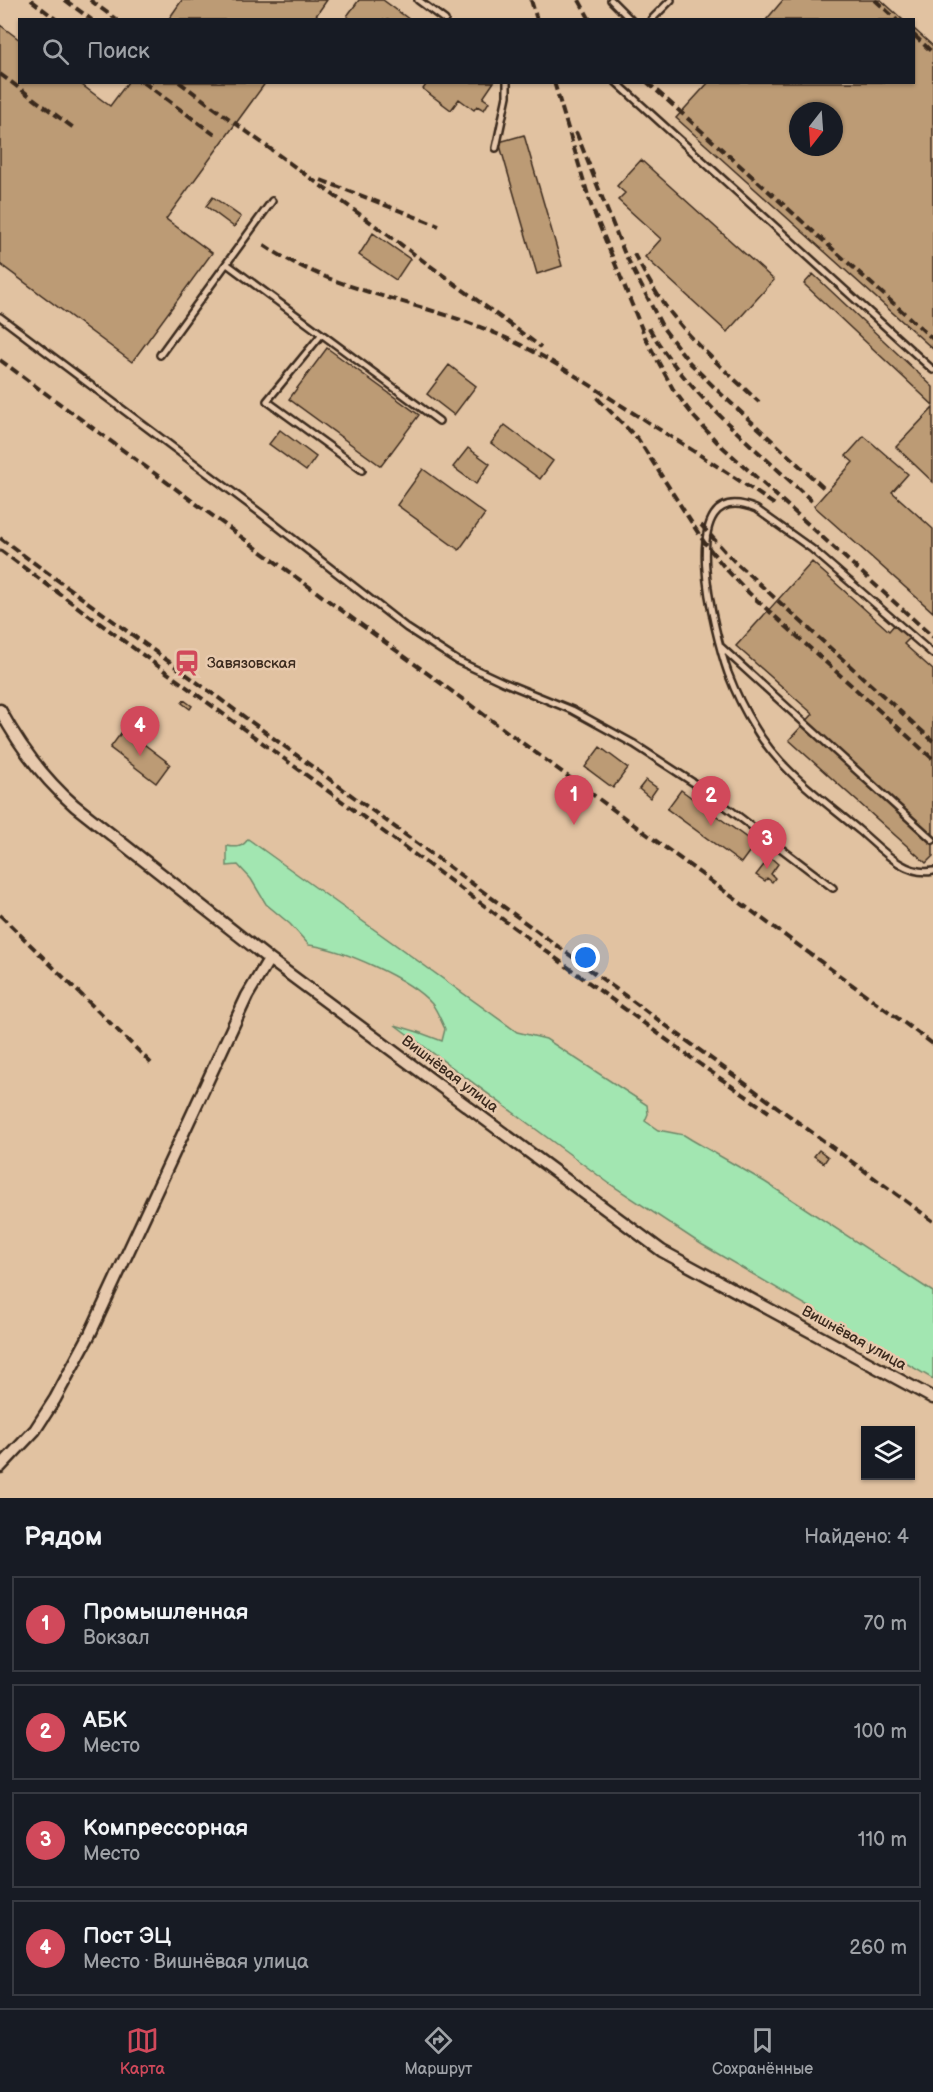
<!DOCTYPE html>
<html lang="ru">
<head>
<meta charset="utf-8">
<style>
	:root { --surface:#171b24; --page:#20242c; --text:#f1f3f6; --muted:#9ea1a6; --line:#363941; --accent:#d1495b }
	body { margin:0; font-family:"Balsamiq Sans",sans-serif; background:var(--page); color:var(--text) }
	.controls { position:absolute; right:18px; bottom:18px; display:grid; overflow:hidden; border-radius:0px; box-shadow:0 2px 4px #0004 }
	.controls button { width:54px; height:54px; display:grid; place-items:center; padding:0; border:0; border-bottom:2px solid var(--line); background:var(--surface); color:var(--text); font:30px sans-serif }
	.compass { position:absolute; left:789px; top:102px; width:54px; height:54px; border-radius:50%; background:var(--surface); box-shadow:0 2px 4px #0004; rotate:197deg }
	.you { position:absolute; left:586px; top:958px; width:21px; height:21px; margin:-15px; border:4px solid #fff; border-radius:50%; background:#1a73e8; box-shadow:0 0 0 9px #1a73e833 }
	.badge { display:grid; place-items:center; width:39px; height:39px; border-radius:50%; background:var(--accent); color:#fff; font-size:20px; font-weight:700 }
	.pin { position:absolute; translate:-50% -50px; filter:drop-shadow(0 2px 3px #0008) }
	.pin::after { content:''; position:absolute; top:32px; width:21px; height:18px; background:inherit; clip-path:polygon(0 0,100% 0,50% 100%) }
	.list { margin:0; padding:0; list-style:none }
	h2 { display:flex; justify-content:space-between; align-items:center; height:78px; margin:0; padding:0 24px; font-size:26px }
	h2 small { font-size:20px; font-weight:400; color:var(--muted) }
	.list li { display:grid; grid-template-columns:39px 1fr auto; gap:18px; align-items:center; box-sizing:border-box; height:96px; margin:0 12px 12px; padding:0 12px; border:2px solid var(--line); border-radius:0px }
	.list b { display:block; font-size:22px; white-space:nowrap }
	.list p { margin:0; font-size:20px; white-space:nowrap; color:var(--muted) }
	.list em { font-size:20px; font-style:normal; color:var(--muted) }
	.icon { flex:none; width:33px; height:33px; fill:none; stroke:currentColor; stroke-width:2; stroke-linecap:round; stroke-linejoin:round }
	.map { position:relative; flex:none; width:933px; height:1498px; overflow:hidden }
	.search { position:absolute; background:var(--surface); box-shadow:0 2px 4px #0004; left:18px; right:18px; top:18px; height:66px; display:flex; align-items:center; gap:15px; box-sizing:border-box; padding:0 21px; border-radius:0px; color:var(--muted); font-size:22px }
	.sheet { height:510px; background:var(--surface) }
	nav { display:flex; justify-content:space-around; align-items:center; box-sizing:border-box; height:84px; border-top:2px solid var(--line); background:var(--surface); font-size:16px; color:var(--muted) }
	nav a { display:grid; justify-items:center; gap:3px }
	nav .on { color:var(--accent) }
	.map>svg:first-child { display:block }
</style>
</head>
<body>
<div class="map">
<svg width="933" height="1498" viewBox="0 0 933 1498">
	<rect width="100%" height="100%" fill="#e1c2a1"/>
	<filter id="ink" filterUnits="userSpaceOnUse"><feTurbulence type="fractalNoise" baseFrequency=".0167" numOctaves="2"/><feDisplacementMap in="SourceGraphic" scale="12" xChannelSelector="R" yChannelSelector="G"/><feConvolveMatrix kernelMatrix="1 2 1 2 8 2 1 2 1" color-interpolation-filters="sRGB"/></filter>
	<g filter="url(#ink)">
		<!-- green -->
		<path fill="#a2e6b1" stroke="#6e8868" stroke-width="1.5" d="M248 839 517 1032 546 1039 647 1105 648 1114 645 1121 658 1130 684 1135 692 1140 765 1182 933 1292V1379L701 1244 610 1184 395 1025 418 1032 442 1041 445 1029C441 1021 437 1010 432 1004 409 978 342 949 309 945L290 924 266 904 251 879 238 865 227 866V846C237 848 243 847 248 839Z"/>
		<!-- building -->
		<path fill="#bc9b75" stroke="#3b2a1e" stroke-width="1.5" fill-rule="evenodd" d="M182 0H327L313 20H168Z
			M359 0H383L410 20H351L347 16Z
			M783 0H881L903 20H766Z
			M0 25 20 40V82H78L110 106 128 82H266L166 219 212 253 132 362 0 264Z
			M914 29 933 46V349L676 118 709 82H914ZM798 111H834V147H798Z
			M428 82H494L483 98 489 102 484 110 477 106 474 110 459 99 451 110 423 89Z
			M524 135 562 266 537 274 499 142Z
			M641 160 774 280 727 332 645 257 661 239 618 200 625 193 617 186Z
			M213 197 241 217 234 227 206 206Z
			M373 233 410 259 396 280 359 255Z
			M813 274 933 387V405L804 284Z
			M327 348 419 415 381 466 289 399Z
			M449 365 476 386 454 415 427 394Z
			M933 408V482L896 447Z
			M505 425 553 461 540 479 491 443Z
			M280 430 316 457 306 471 269 444Z
			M864 436 908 474 892 492 933 529V612L814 506 853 462 846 456Z
			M468 448 490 464 476 484 453 467Z
			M423 469 485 514 459 550 397 505Z
			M812 562 889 631 895 624 910 638 904 644 933 670V856L926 863 789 740 813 714 736 646Z
			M184 700 192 706 190 709 182 703Z
			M124 729 170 764 156 783 110 748Z
			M600 747 628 768 613 788 585 767Z
			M646 780 657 788 650 798 639 789Z
			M681 790 755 844 741 863 667 809Z
			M770 857 778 864 771 874 775 878 772 882 767 878 765 881 756 875Z
			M819 1150 828 1157 824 1163 814 1156Z"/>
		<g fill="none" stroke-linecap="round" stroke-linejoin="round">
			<!-- service casing -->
			<g stroke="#3b2a1e" stroke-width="10">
				<path id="service" d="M418 0 445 20
					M611 0 631 20
					M651 20 671 0
					M616 82 933 370
					M496 148 507 96V82
					M227 264 439 421
					M0 317 259 512 407 628 458 661 503 682 572 710 634 744 700 787 833 888
					M321 335 267 401 362 470
					M160 355 272 201
					M721 647 933 840
					M933 654 812 549 756 509C671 473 716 639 728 673 735 691 744 710 754 726 779 770 822 799 860 831 880 848 905 877 933 871"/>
			</g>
			<!-- minor casing -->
			<g stroke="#3b2a1e" stroke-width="15">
				<path id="minor" d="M0 710C20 747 44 779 75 806L269 959 662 1251 933 1398
					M0 1467 35 1430 55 1399 90 1334 247 996 269 959"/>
			</g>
			<!-- service -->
			<use href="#service" stroke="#e7c9ad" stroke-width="5"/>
			<!-- minor -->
			<use href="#minor" stroke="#e7c9ad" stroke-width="10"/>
			<!-- rail -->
			<path stroke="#3b2a1e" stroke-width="4" stroke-dasharray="9 4.5" stroke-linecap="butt" d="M31 0 57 20
				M65 0 92 20
				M90 0 117 20
				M531 0 537 20
				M579 0 590 20
				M875 0 897 20
				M914 35 933 53
				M0 74 75 129
				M143 82 215 135
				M179 82 541 347
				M554 82 591 205 646 339 673 389 694 417 716 441 933 637
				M647 82 933 339
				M576 132 624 252 663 328 690 363 719 392 827 491
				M321 180 439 226
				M264 245C334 293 420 300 497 334 544 354 587 383 630 411 679 442 728 472 775 505
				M634 254C646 276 658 298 674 317 699 348 730 375 759 402
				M649 328C687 394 760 452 815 504
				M0 360 933 1044
				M597 398 638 439 704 542 725 568 749 593 933 759
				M701 525 734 561 933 741
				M0 538 933 1221
				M0 550 701 1065 769 1112
				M0 915 153 1065"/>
		</g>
	</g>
	<!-- icons -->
	<defs>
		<g id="station-bare" transform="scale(2.07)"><path d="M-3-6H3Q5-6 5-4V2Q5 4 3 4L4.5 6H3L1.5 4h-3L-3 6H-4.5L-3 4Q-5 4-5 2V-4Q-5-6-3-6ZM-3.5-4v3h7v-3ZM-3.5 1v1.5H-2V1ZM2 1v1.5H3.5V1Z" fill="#d1495b" stroke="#e7c9ad" stroke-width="2.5" paint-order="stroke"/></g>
	</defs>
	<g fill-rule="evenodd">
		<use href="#station-bare" x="187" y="663"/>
	</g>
	<g text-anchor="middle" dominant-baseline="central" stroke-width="5" stroke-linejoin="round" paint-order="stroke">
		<!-- poi labels -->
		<g font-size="15" fill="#3b2a1e" stroke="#e7c9ad" text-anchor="start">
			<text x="207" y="663">Завязовская</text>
		</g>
		<!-- street labels -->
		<g font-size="15" fill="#3b2a1e" stroke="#e7c9ad">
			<text transform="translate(450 1074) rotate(37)">Вишнёвая улица</text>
			<text transform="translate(854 1338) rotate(29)">Вишнёвая улица</text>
		</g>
	</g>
</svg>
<div class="controls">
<button><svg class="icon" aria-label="layers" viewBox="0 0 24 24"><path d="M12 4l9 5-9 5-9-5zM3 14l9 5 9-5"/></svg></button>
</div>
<svg class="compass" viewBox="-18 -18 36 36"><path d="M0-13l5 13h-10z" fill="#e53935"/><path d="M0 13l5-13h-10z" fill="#9ea1a6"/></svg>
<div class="you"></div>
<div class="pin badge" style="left:574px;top:825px">1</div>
<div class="pin badge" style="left:711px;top:826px">2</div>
<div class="pin badge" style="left:767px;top:869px">3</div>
<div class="pin badge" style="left:140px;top:756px">4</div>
<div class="search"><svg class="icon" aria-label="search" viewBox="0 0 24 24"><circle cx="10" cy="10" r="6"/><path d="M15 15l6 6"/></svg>Поиск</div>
</div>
<section class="sheet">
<h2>Рядом<small>Найдено: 4</small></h2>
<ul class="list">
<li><span class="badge">1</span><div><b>Промышленная</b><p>Вокзал</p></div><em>70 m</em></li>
<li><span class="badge">2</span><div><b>АБК</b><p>Место</p></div><em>100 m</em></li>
<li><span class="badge">3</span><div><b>Компрессорная</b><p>Место</p></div><em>110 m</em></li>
<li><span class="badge">4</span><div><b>Пост ЭЦ</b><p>Место · Вишнёвая улица</p></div><em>260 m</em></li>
</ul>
</section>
<nav>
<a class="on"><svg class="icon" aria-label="map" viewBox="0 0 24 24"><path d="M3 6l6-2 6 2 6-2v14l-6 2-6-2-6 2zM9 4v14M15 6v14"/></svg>Карта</a>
<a><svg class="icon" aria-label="directions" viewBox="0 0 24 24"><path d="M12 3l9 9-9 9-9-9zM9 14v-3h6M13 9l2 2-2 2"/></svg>Маршрут</a>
<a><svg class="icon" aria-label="saved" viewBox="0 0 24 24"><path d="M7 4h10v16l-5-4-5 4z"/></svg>Сохранённые</a>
</nav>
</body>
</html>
